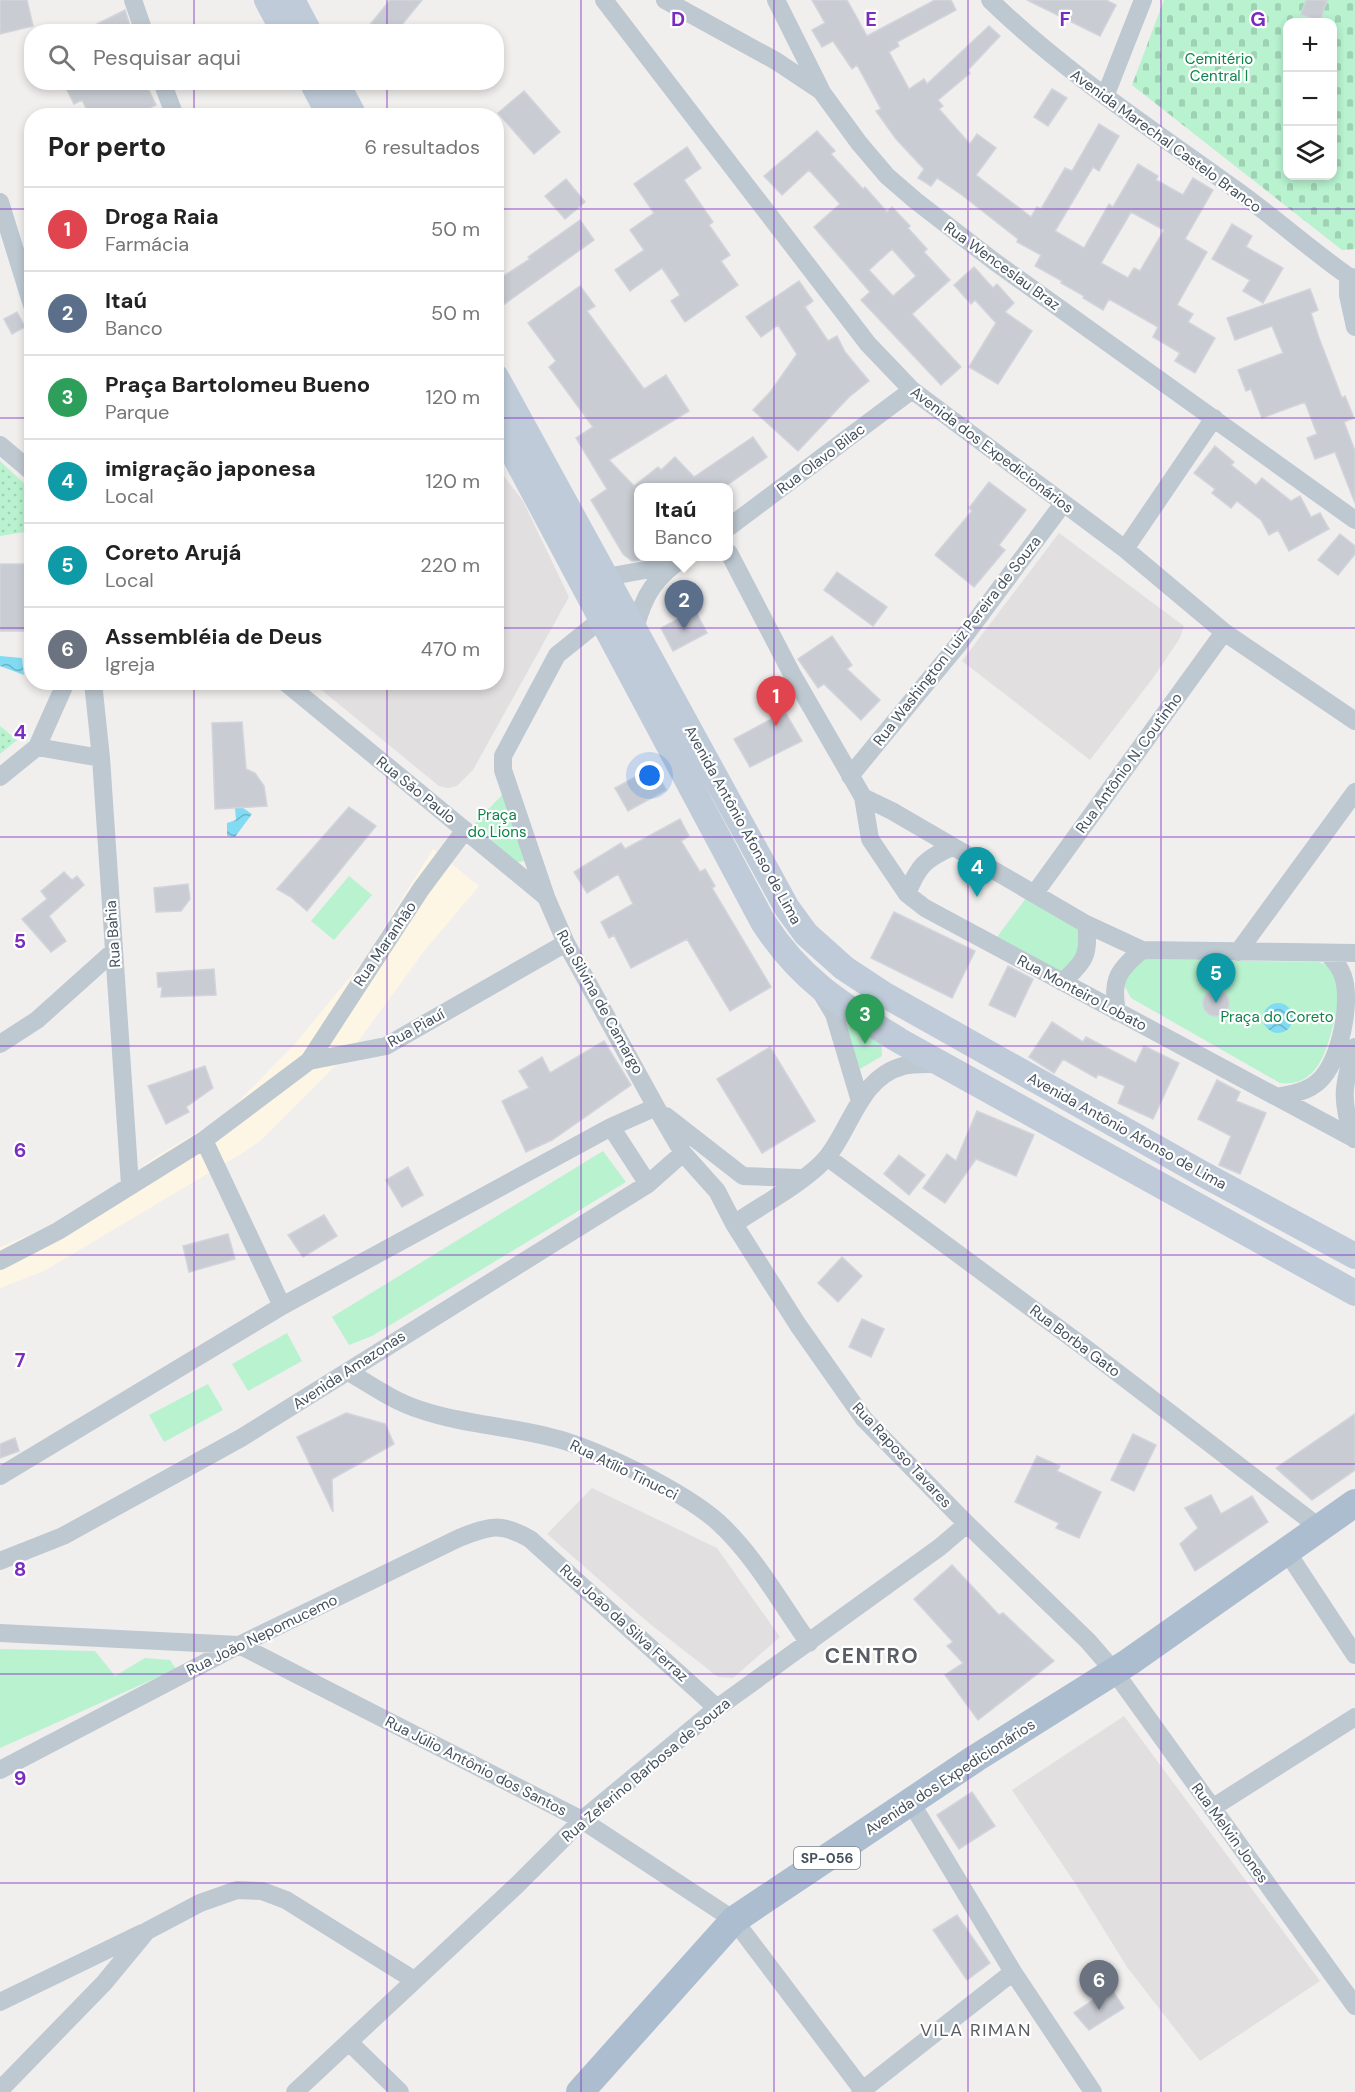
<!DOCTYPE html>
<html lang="pt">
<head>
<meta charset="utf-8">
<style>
	:root { --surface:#fff; --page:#f2f2f2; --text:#222; --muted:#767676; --line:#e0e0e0; --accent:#0a6eef }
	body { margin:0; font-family:"DM Sans",sans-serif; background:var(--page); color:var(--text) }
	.controls { position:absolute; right:18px; top:18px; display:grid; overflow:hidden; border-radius:12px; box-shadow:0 3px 9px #0003 }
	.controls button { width:54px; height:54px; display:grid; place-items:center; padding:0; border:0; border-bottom:2px solid var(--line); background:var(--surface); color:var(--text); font:30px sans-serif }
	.you { position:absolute; left:650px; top:776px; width:21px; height:21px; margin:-15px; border:4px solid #fff; border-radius:50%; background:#1a73e8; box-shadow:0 0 0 9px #1a73e833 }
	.badge { display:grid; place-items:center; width:39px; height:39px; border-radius:50%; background:var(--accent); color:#fff; font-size:20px; font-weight:700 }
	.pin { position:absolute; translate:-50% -50px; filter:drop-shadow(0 2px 3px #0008) }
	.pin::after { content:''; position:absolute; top:32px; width:21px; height:18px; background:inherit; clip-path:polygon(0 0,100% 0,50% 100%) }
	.popup { position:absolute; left:634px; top:483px; width:99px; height:78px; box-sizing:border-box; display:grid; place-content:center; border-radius:12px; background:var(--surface); filter:drop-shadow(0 2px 4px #0005); font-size:20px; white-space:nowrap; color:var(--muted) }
	.popup b { font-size:22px; color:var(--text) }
	.popup::after { content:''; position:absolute; left:50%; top:100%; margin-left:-12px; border:12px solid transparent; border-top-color:var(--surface) }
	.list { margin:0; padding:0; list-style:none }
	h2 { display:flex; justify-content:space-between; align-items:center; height:78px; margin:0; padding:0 24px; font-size:26px }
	h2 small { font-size:20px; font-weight:400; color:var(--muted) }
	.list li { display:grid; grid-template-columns:39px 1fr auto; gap:18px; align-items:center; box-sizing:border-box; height:84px; padding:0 24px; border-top:2px solid var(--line) }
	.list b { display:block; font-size:22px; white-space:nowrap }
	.list p { margin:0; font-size:20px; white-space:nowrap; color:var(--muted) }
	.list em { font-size:20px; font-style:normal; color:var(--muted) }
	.icon { flex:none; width:33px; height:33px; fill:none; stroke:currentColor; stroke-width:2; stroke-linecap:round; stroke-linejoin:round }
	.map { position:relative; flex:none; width:1355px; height:2092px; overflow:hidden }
	.search { position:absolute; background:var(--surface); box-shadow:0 3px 9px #0003; left:24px; top:24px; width:480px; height:66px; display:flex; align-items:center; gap:15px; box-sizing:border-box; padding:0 21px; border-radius:24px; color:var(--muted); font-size:22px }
	.panel { position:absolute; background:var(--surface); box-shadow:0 3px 9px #0003; left:24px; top:108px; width:480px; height:582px; border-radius:24px }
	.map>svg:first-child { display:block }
</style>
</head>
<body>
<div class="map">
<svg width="1355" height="2092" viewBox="0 0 1355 2092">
	<defs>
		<pattern id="grass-dots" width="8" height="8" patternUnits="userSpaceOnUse" patternTransform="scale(1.5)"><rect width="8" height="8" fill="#b8f2cf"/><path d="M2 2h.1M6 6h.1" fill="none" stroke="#9fd1b4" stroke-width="1.8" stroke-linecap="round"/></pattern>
		<pattern id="cemetery-stones" width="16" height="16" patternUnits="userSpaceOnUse" patternTransform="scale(1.5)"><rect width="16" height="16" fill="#b8f2cf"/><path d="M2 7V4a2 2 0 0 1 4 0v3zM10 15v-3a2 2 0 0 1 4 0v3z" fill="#9fd1b4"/></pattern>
		<pattern id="water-waves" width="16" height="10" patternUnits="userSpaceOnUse" patternTransform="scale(1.5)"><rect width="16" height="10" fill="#81dbf3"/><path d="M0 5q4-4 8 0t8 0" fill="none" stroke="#6bb4c8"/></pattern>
	</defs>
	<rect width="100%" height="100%" fill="#f1eeee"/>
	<!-- commercial -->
	<path fill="#fdf6e5" d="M433 849 479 886 425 950 354 1047 260 1141 244 1152 44 1271 0 1288V1247L97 1206 152 1159 223 1117 295 1044 363 961Z"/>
	<!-- education -->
	<path fill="#e2dfe0" d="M497 467 523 501 569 597 473 770 457 786 448 788 439 786 313 683 496 682Z
		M1059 533 1184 626 1180 638 1153 678 1090 760 962 661Z
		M592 1488 717 1548 780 1637 733 1678 718 1677 650 1624 547 1534Z
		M1124 1716 1320 1981 1200 2061 1127 1967 1075 1883 1012 1790Z"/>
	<!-- grass -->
	<path fill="url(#grass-dots)" d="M0 461 31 490V531L0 536Z
		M0 726 17 740 0 754Z"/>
	<!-- cemetery -->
	<path fill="url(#cemetery-stones)" fill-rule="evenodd" d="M1164 0H1355V249L1342 250 1132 85ZM1288 22H1332V176H1288Z"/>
	<!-- park -->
	<path fill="#b8f2cf" d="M503 794 529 860 515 863 474 824Z
		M349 876 372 895 334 940 311 921Z
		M1026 898 1079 930 1080 951 1062 972 997 937Z
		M1142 959 1318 962 1328 965C1333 972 1339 980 1340 989 1342 1001 1337 1015 1333 1026 1325 1055 1316 1087 1280 1083L1131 998 1124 985 1126 973Z
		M853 1020 881 1032 882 1056 860 1069 841 1026Z
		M603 1151 626 1182 372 1336 349 1345 332 1317Z
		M287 1333 302 1361 248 1391 232 1364Z
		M208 1384 223 1410 164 1442 149 1415Z
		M0 1649 95 1651 115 1676 145 1658 170 1660 176 1669 0 1748Z"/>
	<!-- water -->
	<path fill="url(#water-waves)" d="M0 656 22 658 24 675 0 666Z
		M240 806 252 814 235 837 227 836V823L236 820 235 808Z
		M1263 1018a15 15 0 1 1 30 0a15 15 0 1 1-30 0Z"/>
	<!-- building -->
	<path fill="#c9cdd3" stroke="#d1d4da" stroke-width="1.5" fill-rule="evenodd" d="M0 0H27L33 26 0 34Z
		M390 0H422L396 32H364Z
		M812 0H847L867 36 935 0H951L956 10 897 42 899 46 889 52 909 89 924 79 927 84 989 26 1000 36 968 70 970 73 938 100 943 106 939 109 970 144 977 134 996 148 976 175 1031 217 1037 207 1041 209 1065 168 1072 171 1099 124 1119 136 1099 171 1093 167 1055 231 1084 248 1109 204 1113 207 1138 164 1158 176 1156 180 1183 195 1193 178 1213 190 1185 239 1207 252 1177 305 1193 314 1188 322 1215 338 1195 373 1175 361 1180 353 1153 337 1158 327 1109 299 1103 310 1083 298 1084 296 1061 283 1062 281 1035 266 1041 255 1017 242 1018 239 962 195 937 178 931 186 918 178 924 169 896 139 876 111 881 109 857 65 852 69 833 41 822 47 812 30 825 23ZM1131 212 1164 230 1140 271 1134 268 1128 278 1101 263Z
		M1027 0H1106L1116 5 1100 36Z
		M1306 0H1327L1320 21 1301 14Z
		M125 10 132 32H81Z
		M63 82H145L156 105 135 116H90L82 100 74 104Z
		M1052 89 1067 98 1048 126 1034 117Z
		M524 91 560 132 534 154 498 113Z
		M817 131 835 151 831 154 863 189 865 187 887 212 892 207 910 226 908 228 927 249 924 252 950 280 912 314 961 367 941 385 861 300 870 292 814 227 840 204 809 170 782 195 764 176ZM892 249 916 276 893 296 869 270Z
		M687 147 701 168 684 180 713 222 709 225 730 255 721 261 738 285 685 322 671 301 680 295 662 268 630 291 615 270 644 250 630 230 654 213 634 184Z
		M566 179 585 202 565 219 545 196Z
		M580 220 594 240 496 310V281L530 259 528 257Z
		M1232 224 1252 236 1246 247 1283 268 1263 303 1243 291 1250 280 1212 259Z
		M974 267 993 288 997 284 1014 303 1005 312 1032 331 998 384 969 367 996 323 975 300 971 304 954 285Z
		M799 281 813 301 805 307 828 341 837 336 845 352 869 381 849 397 798 451 753 410 771 391 797 354 778 325 761 337 746 317Z
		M580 286 595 306 587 311 644 389 666 375 689 411 609 460 634 486 658 467 661 470 675 457 694 477 753 437 767 457 723 488H635L639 491V560L632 561 623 554 591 500 607 489 576 438 593 427 549 367 556 361 528 323Z
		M1310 289 1318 310 1311 313 1319 338 1342 398 1345 396 1354 418 1344 422 1355 451V503L1335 452 1315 459 1307 438 1317 434 1305 402 1262 418 1251 389 1246 391 1238 370 1283 353 1272 326 1235 340 1227 318Z
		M17 312 25 327 12 334 4 319Z
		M1215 446 1234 462 1231 465 1256 485 1262 478 1291 501 1300 496 1311 517 1320 513 1329 529 1289 551 1278 530 1269 535 1261 520 1237 501 1231 508 1212 493 1215 489 1194 473Z
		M989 482 1026 510 999 545 1005 550 974 587 935 555 972 511 969 508Z
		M1340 534 1355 546V554L1338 575 1318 560Z
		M0 564H31L32 631H0Z
		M837 572 887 607 873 626 824 590Z
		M695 610 707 633 673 651 661 628Z
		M832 636 852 665 847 669 880 700 861 720 824 684 818 688 798 659Z
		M785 712 802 741 750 767 734 739Z
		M242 722 246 769 255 773 264 786 267 806 215 809 212 723Z
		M654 767 666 790 628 811 615 788Z
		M349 807 376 826 307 911 291 897 277 889Z
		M680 819 689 836 681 841 700 872 705 869 715 886 712 888 771 987 730 1011 687 939 631 968 614 935 609 938 601 922 633 904 618 874 587 893 574 872 621 843 625 849Z
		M64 872 72 880 77 876 84 885 49 916 66 941 51 952 22 919 47 899 41 891Z
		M188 884 190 899 181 911 156 912 154 888Z
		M894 912 975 951 952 998 871 958Z
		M1008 966 1033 979 1015 1017 989 1005Z
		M214 969 216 995 161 997 162 987H158L157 973Z
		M1203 1003a13 13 0 1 1 26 0a13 13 0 1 1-26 0Z
		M1052 1022 1083 1042 1086 1037 1136 1063 1144 1046 1179 1063 1153 1119 1118 1103 1125 1086 1098 1074 1096 1078 1063 1059 1054 1073 1029 1057Z
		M604 1041 631 1085 552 1140 526 1152 502 1101 529 1088 519 1071 542 1057 550 1073Z
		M770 1047 815 1121 762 1153 717 1079Z
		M205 1066 213 1088 186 1107 189 1112 166 1124 148 1086Z
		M1217 1080 1240 1092 1236 1101 1266 1113 1240 1174 1219 1165 1231 1136 1198 1119Z
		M977 1111 1034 1135 1016 1176 976 1159 945 1203 923 1188 947 1154 956 1161Z
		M899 1155 925 1175 909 1195 884 1174Z
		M408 1167 423 1195 402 1207 386 1180Z
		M324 1215 337 1236 303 1257 288 1235Z
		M228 1234 235 1259 189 1272 183 1246Z
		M842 1257 862 1276 838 1302 818 1283Z
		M862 1319 884 1329 871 1357 849 1347Z
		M346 1413 385 1424 394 1444 332 1479 333 1512 297 1437Z
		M1355 1414V1470L1312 1500 1276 1468Z
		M1133 1434 1156 1445 1134 1491 1111 1480Z
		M15 1438 19 1451 0 1458V1444Z
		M1037 1456 1060 1466 1057 1471 1101 1492 1079 1538 1056 1528 1059 1523 1015 1502Z
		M1211 1495 1221 1514 1252 1496 1268 1522 1195 1571 1180 1544 1198 1528 1185 1508Z
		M952 1565 999 1615 1003 1613 1054 1661 978 1720 945 1675 963 1663 947 1646 953 1642 914 1599Z
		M972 1792 995 1826 959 1849 937 1815Z
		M957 1915 990 1963 967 1980 933 1930Z
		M1111 1988 1124 2008 1089 2030 1074 2013Z"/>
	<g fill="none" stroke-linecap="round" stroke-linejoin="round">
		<!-- minor -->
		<path stroke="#bdc8d1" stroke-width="18" d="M133 0 144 32
			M604 0 868 344 912 390 1125 549 1224 632 1355 721
			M665 0 776 61 821 91 859 143 887 176 916 201 995 262 1355 520
			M776 0 821 90
			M990 0C1063 71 1149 127 1232 187 1272 215 1308 248 1348 276L1355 278
			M162 82 175 116
			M1106 94 1143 0
			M0 202 32 305
			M1348 276V295L1355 327
			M0 445 32 472
			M729 527 912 390
			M1125 549 1214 418
			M729 553 792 674 863 797 870 839 907 894 925 908 1355 1139
			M606 577 673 565
			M603 618 557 655 503 756V770L546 897 566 943 656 1107 683 1153 717 1191 734 1224 798 1325 864 1419 967 1524 1088 1641 1114 1671 1355 2006
			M635 630C643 595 656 576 686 556
			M93 682 101 758 130 1185
			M285 682 546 897
			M37 747 101 758
			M850 776 957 646 1062 505
			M0 777 37 747 66 682
			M863 797 892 811 1086 924 1142 950 1355 953
			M1035 893 1224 632
			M907 894C918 866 925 859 952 847
			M1238 952 1355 792
			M1062 982C1085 962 1090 954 1086 924
			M822 994 834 1014 860 1101
			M1117 1012C1111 980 1118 970 1142 950
			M0 1044 37 1020 114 951
			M309 1061 421 889 465 830
			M1277 1097C1292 1094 1307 1092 1319 1081 1340 1062 1352 1002 1343 976 1340 967 1335 961 1328 954
			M666 1116 743 1176 801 1178
			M611 1127 648 1184
			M1354 1139C1340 1100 1343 1085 1355 1047
			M204 1140 282 1306
			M827 1157 1084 1347 1320 1528
			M734 1224C760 1206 809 1180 828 1156 852 1125 861 1077 903 1066 914 1063 929 1064 940 1064
			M0 1261 58 1231 204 1140 309 1061 386 1046 566 943
			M349 1372C372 1386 395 1402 421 1410 462 1424 507 1426 550 1437 594 1447 685 1492 719 1523 755 1556 781 1604 809 1643
			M0 1476 282 1306 611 1127 656 1107
			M1287 1552 1355 1655
			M0 1561 63 1536 241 1438 648 1184 683 1153
			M0 1633 239 1645 582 1820 734 1920 864 2092
			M0 1770 239 1645 459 1538C490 1526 500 1522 530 1539L717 1708
			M910 1801 1013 1972 1093 2092
			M1212 1808 1355 1717
			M0 2002 142 1933
			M349 2042 400 2092
			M0 2090 104 1983 147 1931 200 1903 237 1890 262 1891 286 1900 414 1980
			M295 2092 517 1885 582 1820 717 1708 940 1547 967 1524
			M860 2092 1013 1972"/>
		<!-- secondary -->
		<path stroke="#bfcbd9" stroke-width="26" d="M267 0 284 32
			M292 0 309 32
			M312 82 330 116
			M336 82 354 116
			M496 377 787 908 806 934 844 968 885 995 1201 1173 1355 1256
			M496 421 763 922C801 981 842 1005 900 1041L1355 1293"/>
		<!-- primary -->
		<path stroke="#abbdcf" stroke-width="28" d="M580 2092 734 1920 976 1758 1129 1662 1355 1503"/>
	</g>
	<!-- grid -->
	<path fill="none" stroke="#7b2cbf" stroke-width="1.5" stroke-opacity="0.55" d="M194 0V32M387 0V32M581 0V2092M774 0V2092M968 0V2092M1161 0V2092M194 82V116M387 82V116M0 209H32M496 209H1355M0 418H32M496 418H1355M0 628H32M496 628H1355M194 682V2092M387 682V2092M0 837H1355M0 1046H1355M0 1255H1355M0 1464H1355M0 1674H1355M0 1883H1355"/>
	<g text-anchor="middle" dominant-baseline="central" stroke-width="4.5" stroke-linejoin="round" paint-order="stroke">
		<!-- shield labels -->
		<rect fill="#fff" stroke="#7c858e" stroke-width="1.5" x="794" y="1847" width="66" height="22" rx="4.5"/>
		<g font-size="14" font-weight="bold" fill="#44515d">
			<text x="827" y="1858">SP-056</text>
		</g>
		<!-- park labels -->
		<g font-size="15" fill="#0f844a" stroke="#fff">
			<text x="1219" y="59">Cemitério<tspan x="1219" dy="17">Central I</tspan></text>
			<text x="497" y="815">Praça<tspan x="497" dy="17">do Lions</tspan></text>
			<text x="1277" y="1017">Praça do Coreto</text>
		</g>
		<!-- street labels -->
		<g font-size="15" fill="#44515d" stroke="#fff">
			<text transform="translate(1166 141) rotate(36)">Avenida Marechal Castelo Branco</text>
			<text transform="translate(1002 266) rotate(36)">Rua Wenceslau Braz</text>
			<text transform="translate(992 450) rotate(37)">Avenida dos Expedicionários</text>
			<text transform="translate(821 459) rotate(-37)">Rua Olavo Bilac</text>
			<text transform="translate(957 641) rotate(-52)">Rua Washington Luiz Pereira de Souza</text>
			<text transform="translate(1129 763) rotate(-54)">Rua Antônio N. Coutinho</text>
			<text transform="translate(416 790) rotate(39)">Rua São Paulo</text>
			<text transform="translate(743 825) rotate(61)">Avenida Antônio Afonso de Lima</text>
			<text transform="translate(113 934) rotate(-94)">Rua Bahia</text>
			<text transform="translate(385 944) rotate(-56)">Rua Maranhão</text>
			<text transform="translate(1082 993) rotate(28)">Rua Monteiro Lobato</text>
			<text transform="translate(600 1002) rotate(61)">Rua Silvina de Camargo</text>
			<text transform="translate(416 1028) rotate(-29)">Rua Piauí</text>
			<text transform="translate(1127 1131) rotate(29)">Avenida Antônio Afonso de Lima</text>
			<text transform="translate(1075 1341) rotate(37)">Rua Borba Gato</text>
			<text transform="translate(349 1370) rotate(-33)">Avenida Amazonas</text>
			<text transform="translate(902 1455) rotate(47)">Rua Raposo Tavares</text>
			<text transform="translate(624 1470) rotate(26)">Rua Atílio Tinucci</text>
			<text transform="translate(624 1623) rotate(42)">Rua João da Silva Ferraz</text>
			<text transform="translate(262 1635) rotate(-26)">Rua João Nepomucemo</text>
			<text transform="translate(476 1766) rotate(27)">Rua Júlio Antônio dos Santos</text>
			<text transform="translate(646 1770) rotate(-40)">Rua Zeferino Barbosa de Souza</text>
			<text transform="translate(950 1777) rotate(-33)">Avenida dos Expedicionários</text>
			<text transform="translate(1230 1833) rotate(54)">Rua Melvin Jones</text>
		</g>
		<!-- quarter labels -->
		<g font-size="18" letter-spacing="1.5" fill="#5a5e64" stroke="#fff">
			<text x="976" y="2030">VILA RIMAN</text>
		</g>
		<!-- district labels -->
		<g font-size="21" font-weight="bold" letter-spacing="1.5" fill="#5a5e64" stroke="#fff">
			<text x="872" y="1656">CENTRO</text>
		</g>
	</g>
	<g font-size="20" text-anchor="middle" font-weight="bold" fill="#7b2cbf" stroke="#fff" stroke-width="4.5" stroke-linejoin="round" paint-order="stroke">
		<text x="678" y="26">D</text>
		<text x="871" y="26">E</text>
		<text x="1065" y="26">F</text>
		<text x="1258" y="26">G</text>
		<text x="20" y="739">4</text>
		<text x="20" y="948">5</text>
		<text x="20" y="1157">6</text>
		<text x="20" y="1367">7</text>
		<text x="20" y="1576">8</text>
		<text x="20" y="1785">9</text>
	</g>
</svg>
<div class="controls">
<button>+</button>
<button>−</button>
<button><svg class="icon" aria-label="layers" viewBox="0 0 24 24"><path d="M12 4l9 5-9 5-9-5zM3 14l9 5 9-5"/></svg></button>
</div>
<div class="you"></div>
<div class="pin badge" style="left:776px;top:726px;background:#e0444e">1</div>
<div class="pin badge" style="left:684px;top:630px;background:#5c6f8a">2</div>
<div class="popup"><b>Itaú</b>Banco</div>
<div class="pin badge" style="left:865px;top:1044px;background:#2e9e5b">3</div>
<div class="pin badge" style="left:977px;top:897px;background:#0f9aa8">4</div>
<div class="pin badge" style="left:1216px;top:1003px;background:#0f9aa8">5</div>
<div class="pin badge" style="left:1099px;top:2010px;background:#6b7280">6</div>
<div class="search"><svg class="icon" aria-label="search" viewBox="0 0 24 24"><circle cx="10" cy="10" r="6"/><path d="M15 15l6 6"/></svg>Pesquisar aqui</div>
<section class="panel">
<h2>Por perto<small>6 resultados</small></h2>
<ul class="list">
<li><span class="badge" style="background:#e0444e">1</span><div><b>Droga Raia</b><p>Farmácia</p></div><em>50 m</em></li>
<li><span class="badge" style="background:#5c6f8a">2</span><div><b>Itaú</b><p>Banco</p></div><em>50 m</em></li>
<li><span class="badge" style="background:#2e9e5b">3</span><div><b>Praça Bartolomeu Bueno</b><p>Parque</p></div><em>120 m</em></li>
<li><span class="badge" style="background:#0f9aa8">4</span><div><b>imigração japonesa</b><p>Local</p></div><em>120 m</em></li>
<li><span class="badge" style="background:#0f9aa8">5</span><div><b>Coreto Arujá</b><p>Local</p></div><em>220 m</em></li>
<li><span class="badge" style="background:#6b7280">6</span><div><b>Assembléia de Deus</b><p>Igreja</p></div><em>470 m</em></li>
</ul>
</section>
</div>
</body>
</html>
